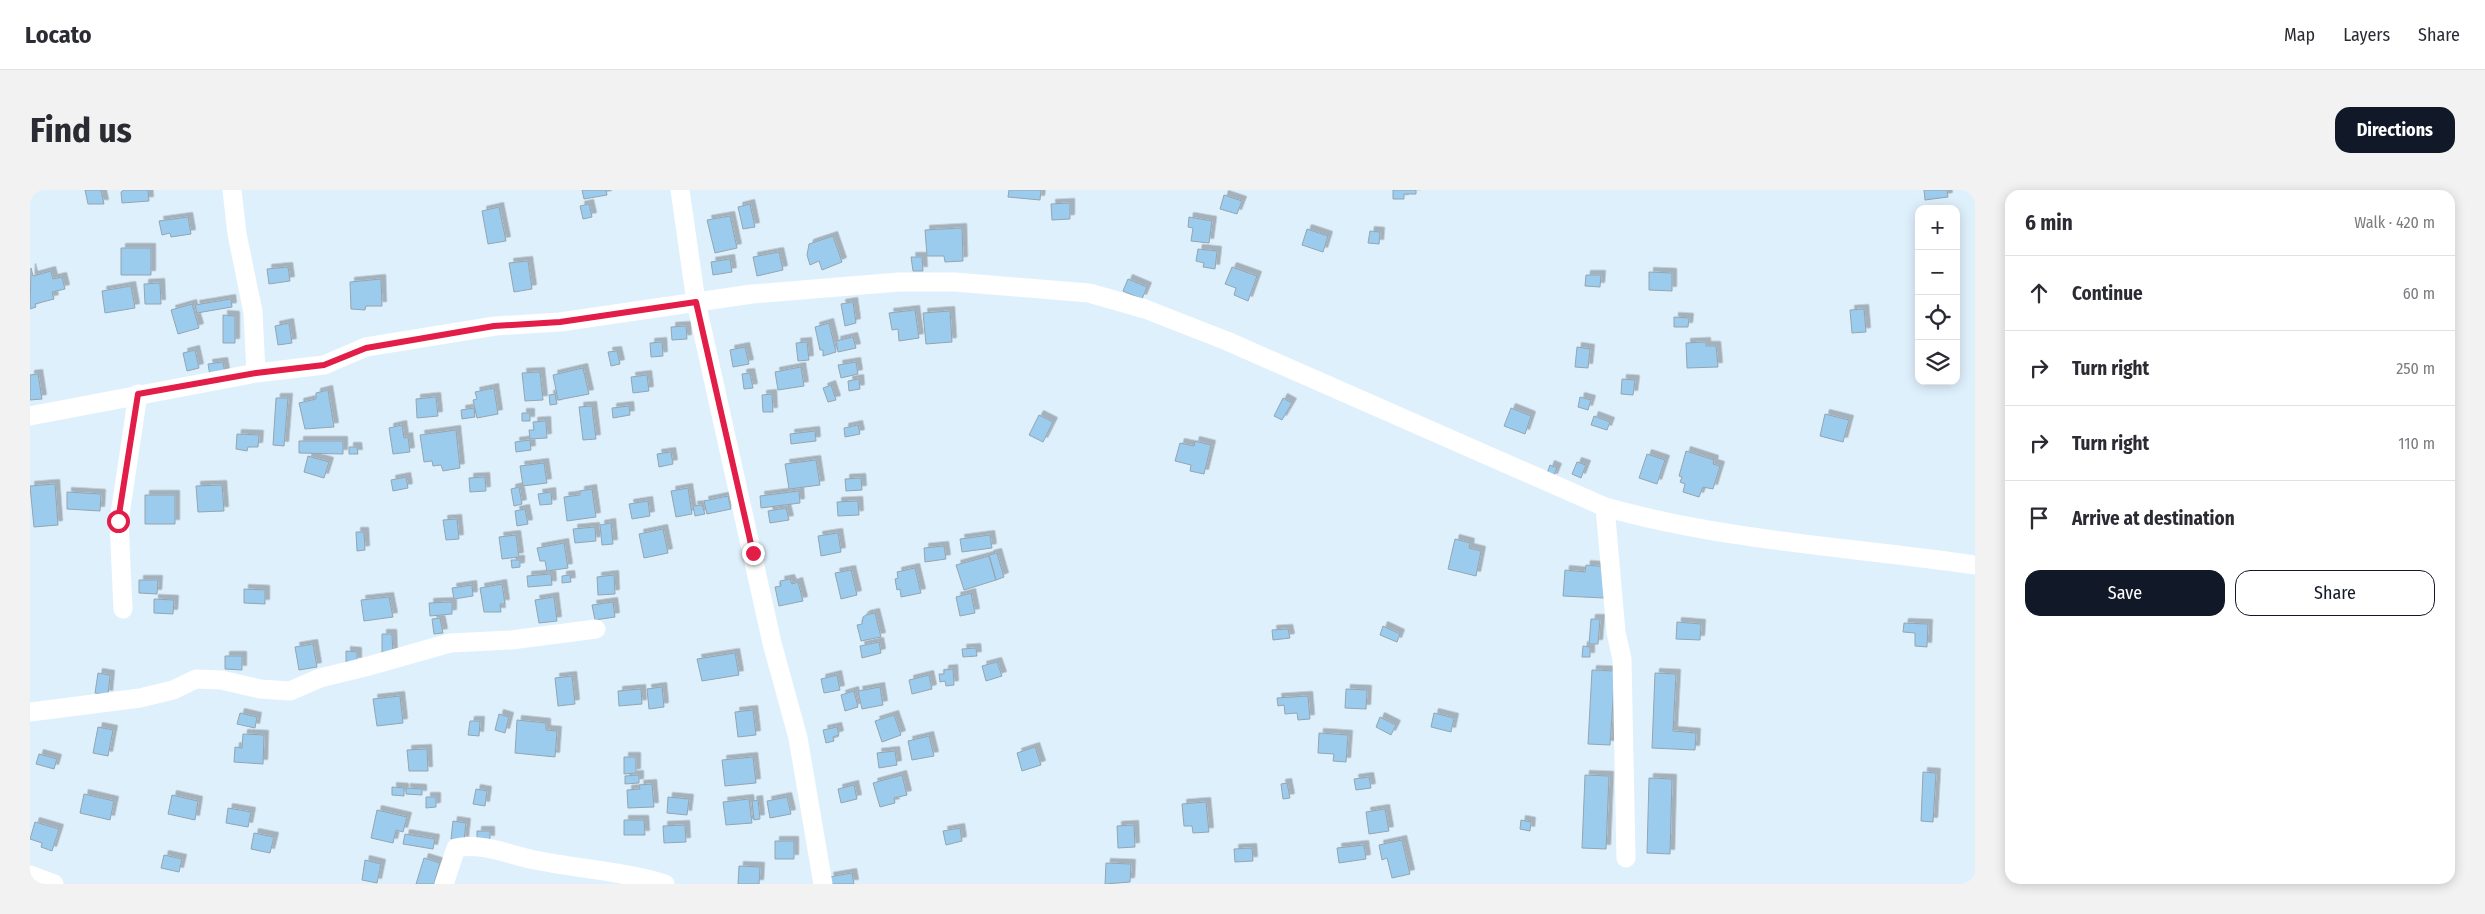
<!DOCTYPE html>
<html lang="en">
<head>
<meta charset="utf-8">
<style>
	:root { --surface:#fff; --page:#f2f2f3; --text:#2b2b33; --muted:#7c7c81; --line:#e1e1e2; --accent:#111827 }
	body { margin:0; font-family:"Fira Sans Condensed",sans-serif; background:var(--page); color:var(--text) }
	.controls { position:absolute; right:15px; top:15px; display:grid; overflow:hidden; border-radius:10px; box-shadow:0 2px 12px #0003 }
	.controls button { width:45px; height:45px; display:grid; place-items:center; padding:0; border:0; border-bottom:1px solid var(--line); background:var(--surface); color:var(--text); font:25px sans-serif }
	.stop { position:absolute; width:15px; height:15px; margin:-11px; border:4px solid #e11d48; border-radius:50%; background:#fff }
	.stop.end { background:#e11d48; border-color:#fff; box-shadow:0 1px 5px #0008 }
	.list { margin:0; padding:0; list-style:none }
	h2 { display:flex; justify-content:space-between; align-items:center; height:65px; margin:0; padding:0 20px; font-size:21px }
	h2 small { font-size:16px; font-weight:400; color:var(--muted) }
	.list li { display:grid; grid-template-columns:32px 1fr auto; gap:15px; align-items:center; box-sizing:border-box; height:75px; padding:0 20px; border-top:1px solid var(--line) }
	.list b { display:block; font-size:19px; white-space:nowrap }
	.list em { font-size:16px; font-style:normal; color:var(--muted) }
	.actions { display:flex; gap:10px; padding:15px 20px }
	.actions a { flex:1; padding:11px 0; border:1px solid var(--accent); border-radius:15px; text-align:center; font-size:18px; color:var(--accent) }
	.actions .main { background:var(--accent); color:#fff }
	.icon { flex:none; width:28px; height:28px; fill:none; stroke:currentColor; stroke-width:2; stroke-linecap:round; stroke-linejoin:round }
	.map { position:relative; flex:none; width:1945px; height:694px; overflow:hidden; border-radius:15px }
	header { display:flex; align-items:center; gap:30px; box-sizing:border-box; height:70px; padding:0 25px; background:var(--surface); border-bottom:1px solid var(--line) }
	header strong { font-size:24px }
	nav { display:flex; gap:28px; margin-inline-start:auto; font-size:18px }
	.intro { display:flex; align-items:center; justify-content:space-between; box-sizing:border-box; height:120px; padding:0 30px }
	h1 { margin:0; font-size:35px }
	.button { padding:12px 22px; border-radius:15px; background:var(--accent); color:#fff; font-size:18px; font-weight:700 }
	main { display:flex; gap:30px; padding:0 30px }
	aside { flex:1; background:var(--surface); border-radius:15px; box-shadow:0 2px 12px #0003 }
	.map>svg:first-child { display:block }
</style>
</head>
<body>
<header>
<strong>Locato</strong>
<nav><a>Map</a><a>Layers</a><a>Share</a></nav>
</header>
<div class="intro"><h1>Find us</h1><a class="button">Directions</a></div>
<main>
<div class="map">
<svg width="1945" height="694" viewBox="0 0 1945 694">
	<defs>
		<filter id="shadow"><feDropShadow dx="4.5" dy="-4.5" stdDeviation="0" flood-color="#0004"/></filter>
	</defs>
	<rect width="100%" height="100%" fill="#dff0fd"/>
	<!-- building -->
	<path fill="#9bcbed" stroke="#94a5b0" filter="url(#shadow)" d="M55 0H71L74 14H58Z
		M94 0H118L119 11 92 13 91 2Z
		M552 0H576L577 5 554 9Z
		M979 0H1011L1010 10 978 7Z
		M1363 0H1386V4H1374V9H1363Z
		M1894 0H1917L1918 7 1895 10Z
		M1194 5 1212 11 1207 24 1190 19Z
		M1040 13V29L1022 30 1021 14Z
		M559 14 562 27 553 29 550 16Z
		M720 14 725 37 713 39 708 17Z
		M469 17 476 51 458 54 452 21Z
		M700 26 707 58 685 63 677 30Z
		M158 27 161 44 141 47 140 43 132 45 129 31Z
		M1159 27 1182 31 1179 53 1161 51 1163 38 1158 37Z
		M932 38 933 71 915 72 914 66H897L895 40Z
		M1277 39 1298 46 1293 62 1272 55Z
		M1340 41 1350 42 1349 54 1338 53Z
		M803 46 812 72 792 80 789 71 780 75 777 65 779 54Z
		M91 58H121V85H91Z
		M1168 59 1187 61 1185 79 1173 77 1174 73 1166 71Z
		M749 62 753 80 727 86 723 67Z
		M881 67H892L893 81H883Z
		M700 69 702 82 683 85 681 72Z
		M498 71 502 99 484 102 479 73Z
		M258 77 260 91 239 94 237 79Z
		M1202 77 1227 86 1218 111 1204 105 1206 98 1195 94Z
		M1 78 3 86 21 81 23 89 32 87 35 99 22 102 24 109 5 114 6 117 0 119Z
		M1619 82 1642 83V101L1619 100Z
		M1556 85H1571L1570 97 1555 96Z
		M351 89 352 116H336L335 120 321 119 320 92Z
		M1098 89 1117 97 1112 109 1093 101Z
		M130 93 131 114H115L114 94Z
		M101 96 105 118 75 123 72 101Z
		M201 109 202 117 167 123 165 115Z
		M823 112 826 133 815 136 811 114Z
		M162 114 169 138 148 144 141 120Z
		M1834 119 1836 142 1822 143 1820 120Z
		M885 120 889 148 869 151 868 139 862 140 859 123Z
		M920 121 922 152 896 154 893 123Z
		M193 125 205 126V153H193Z
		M1644 127 1659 128 1658 137H1644Z
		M259 133 262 153 248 155 245 136Z
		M799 133 806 162 793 166V160H790L785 137Z
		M656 136 657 149 642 150 641 137Z
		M823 147 826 158 808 162 806 151Z
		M632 152 633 166 621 167 620 153Z
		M777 152 779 170 768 171 766 153Z
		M1676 152V156H1686L1688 177 1657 178 1656 153Z
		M715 157 719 174 703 177 700 160Z
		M1547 157 1560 159 1558 178 1545 177Z
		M165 160 169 178 157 181 153 163Z
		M587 161 590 174 581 176 578 162Z
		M193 172 195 183 180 186 178 174Z
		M826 172 828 184 811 188 808 175Z
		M771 177 774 196 748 200 745 182Z
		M553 178 559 204 528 210 523 185Z
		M510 182 513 210 495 211 492 183Z
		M720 183 723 198 714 199 712 184Z
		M8 184 12 209 0 210V185Z
		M617 185 619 201 603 203 601 187Z
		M829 189 830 199 819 201 818 191Z
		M1592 189 1605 190 1603 205 1591 204Z
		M801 195 806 210 798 212 793 198Z
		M464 198 468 224 447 228 443 210 447 209 445 202Z
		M298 200 304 237 275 239 269 213 286 209V203Z
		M525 204 527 214 520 215 519 205Z
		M742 204 743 222H733L732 205Z
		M406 207 408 226 387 228 386 209Z
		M1550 207 1561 210 1558 220 1548 217Z
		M246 208H258L254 256 243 255Z
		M1253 208 1262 213 1252 230 1244 226Z
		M562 216 566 249 553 250 549 217Z
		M599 216 600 225 583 228 582 218Z
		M444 218 445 227 432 229 431 220Z
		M1481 218 1501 226 1495 244 1474 236Z
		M492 223H500V231H492Z
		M1795 224 1819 230 1813 252 1790 246Z
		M1009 225 1023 232 1013 252 999 245Z
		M1564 226 1580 232 1577 240 1561 235Z
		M516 231 517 248 500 249 499 240H504L503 232Z
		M372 235 374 248 378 247 380 262 363 264 359 238Z
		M828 235 830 244 815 247 814 238Z
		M426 240 430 278 413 281 411 275 403 276 402 271 394 272 390 245Z
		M785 241 786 251 761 254 760 244Z
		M207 244 229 245 228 257H218L217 261 206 259Z
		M500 250 501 260 486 262 485 252Z
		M269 251H313V264L269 263Z
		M1165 251 1181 255 1174 284 1160 281 1161 275 1145 271 1150 253 1164 256Z
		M319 257H327L328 264H319Z
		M1656 261 1684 270 1683 274 1690 276 1683 299 1673 297 1669 307 1653 302 1655 294 1650 292 1652 287 1649 286Z
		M641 262 643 274 629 277 627 264Z
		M1617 264 1635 270 1627 294 1609 288Z
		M278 266 299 272 294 288 274 282Z
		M786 270 790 295 759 299 755 274Z
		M1547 272 1556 275 1551 288 1542 284Z
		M514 273 517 293 493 296 490 276Z
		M1520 275 1527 278 1523 288 1516 286Z
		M376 287 378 298 363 301 361 290Z
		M455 287 456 301 440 302 439 288Z
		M831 288 832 300 816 301 815 289Z
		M25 294 28 335 4 337 0 296Z
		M192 295 194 321 168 322 166 296Z
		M489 297 492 314 484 316 481 299Z
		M658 298 662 324 646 327 641 301Z
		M562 299 566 327 537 331 534 307 550 305V301Z
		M769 301 770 313 731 318 730 306Z
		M37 302 71 304 70 321 37 319Z
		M521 302 522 314 510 315 508 304Z
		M115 305H145V334H115Z
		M698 306 701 319 677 324 674 311Z
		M618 311 620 326 602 329 599 314Z
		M828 311 829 325 808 326 807 312Z
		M672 315 675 324 665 326 663 316Z
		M756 318 759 330 740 333 738 321Z
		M495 319 498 334 487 336 485 321Z
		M427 329 429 349 416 350 413 330Z
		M581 333 583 354 572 355 570 335Z
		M565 337 566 351 545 353 543 339Z
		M633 339 638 363 614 368 609 344Z
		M326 342H334L335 360 327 361Z
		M808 343 811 362 791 366 788 346Z
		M486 345 489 367 472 369 469 347Z
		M960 345 962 358 932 362 930 349Z
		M1425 349 1440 353 1439 358 1451 361 1446 386 1418 379Z
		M534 353 538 378 517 381 515 371H510L507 358Z
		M914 356 916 369 895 372 894 358Z
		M967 363 974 387 966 390 959 365Z
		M959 366 966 390 934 400 926 375Z
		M481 370H490V377L482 378Z
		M1556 375 1576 377 1574 408 1533 406 1535 380 1555 382Z
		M885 378 891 403 871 407 870 399 867 400 865 389 868 388 867 382Z
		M821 380 827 405 811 409 805 383Z
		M521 384 522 395 498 397 497 386Z
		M540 385 541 392 532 393V386Z
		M584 385 585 404 568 405 567 387Z
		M760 389 762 394 768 392 773 411 749 416 745 397 751 396 750 391Z
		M109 390H128L127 404 109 403Z
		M472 394 475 414H470L471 422H454L450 398Z
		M442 395 443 406 424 409 422 398Z
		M214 399 235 400V414L214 413Z
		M941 403 945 423 930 426 926 407Z
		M359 407 363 427 334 431 331 410Z
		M524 407 527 431 509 433 505 410Z
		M124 409 144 410 143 424 124 423Z
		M422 412V424L400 426 399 413Z
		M583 412 585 427 565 430 562 415Z
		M845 423 851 447 831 451 827 435 832 434 833 427 836 425Z
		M410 428 413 443 404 444 402 429Z
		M1561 429H1570L1568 454H1559Z
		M1647 432 1671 434 1670 450 1646 449Z
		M1874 433 1898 434 1897 457 1885 456V443L1873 442Z
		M1353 436 1370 444 1367 452 1350 445Z
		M1258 439 1260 448 1243 450 1242 440Z
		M352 444H362L363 465H352Z
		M849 452 851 463 832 468 830 456Z
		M283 454 287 477 269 480 265 457Z
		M1553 456 1560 457V467H1552Z
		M946 458 947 466 933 467 932 459Z
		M316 461 327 462V472H316Z
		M705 463 709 485 672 491 667 469Z
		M195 466H212V480L195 479Z
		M967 472 972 486 956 491 952 476Z
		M923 479 924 495 916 496 915 491 910 492 909 484H914V480Z
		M1562 480 1585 481 1580 555 1558 554Z
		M68 483 80 485 78 505 65 503Z
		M1625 483 1646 484 1643 541 1666 543 1665 560 1622 558Z
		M807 485 810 500 794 503 791 489Z
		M899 485 902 499 882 504 879 490Z
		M542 486 545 514 528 516 525 488Z
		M632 497 634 517 619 519 617 499Z
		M850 497 853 515 832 519 828 501Z
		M611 499 612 514 589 516 588 501Z
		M1316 499 1337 500 1336 519 1315 518Z
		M824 501 828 517 815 521 811 505Z
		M370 506 373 533 347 536 343 509Z
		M1278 506 1280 529 1268 530 1267 523 1255 524 1254 515 1248 516 1247 508Z
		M723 520 726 545 708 547 705 522Z
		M210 523 227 527 225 538 207 534Z
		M1404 523 1424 528 1421 542 1401 537Z
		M469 524 479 527 475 543 465 540Z
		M864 525 871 545 852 552 845 531Z
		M1350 527 1366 535 1361 545 1346 537Z
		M487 530 516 533V540L527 541 525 567 485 563Z
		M440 531H450L449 546 438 545Z
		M68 537 83 540 78 566 63 563Z
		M807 537 809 545 803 547 804 551 796 553 793 540Z
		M1289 543 1318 545 1316 572 1303 571 1304 564 1288 563Z
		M213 544 234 545 233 574 204 572 205 557 212 558Z
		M899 546 904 566 882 570 878 551Z
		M1005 557 1011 575 992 581 987 563Z
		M397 559 398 581H379L377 560Z
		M865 561 867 575 849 578 847 563Z
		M9 564 27 569 24 579 6 574Z
		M594 567H606V583L594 584Z
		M723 567 726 593 695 596 692 570Z
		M1893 582 1906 583 1903 632 1891 631Z
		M609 585V593L595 594V586Z
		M872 585 877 605 864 608 865 613 850 617 843 593Z
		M1555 585 1579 586 1576 659 1552 658Z
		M1339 587 1341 598 1326 600 1324 589Z
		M1619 588 1642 589 1640 664 1617 663Z
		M1257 593 1260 608 1253 609 1251 594Z
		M622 594 624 617 598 618 597 600 610 599 609 595Z
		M824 595 827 609 811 613 808 599Z
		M362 597 374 598V606L362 605Z
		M376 598 392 599V605L376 604Z
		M446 599 457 601 455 616 443 614Z
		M54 604 84 611 80 630 50 623Z
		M142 605 168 611 165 630 138 624Z
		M396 607H406V617L396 618Z
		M638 607 659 609 657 625 637 623Z
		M757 607 761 624 740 628 737 611Z
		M719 609 722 633 696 635 693 612Z
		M728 610 730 629 724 630 722 611Z
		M1176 612 1179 642 1163 643 1162 636H1154L1152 614Z
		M198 618 221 622 218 637 196 633Z
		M1355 619 1359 641 1339 644 1336 622Z
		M347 620 377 627 373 642 366 640 363 653 341 648Z
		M594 630H614L615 645H594Z
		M1491 630 1501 632 1500 641 1490 639Z
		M423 631 436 633 434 651 421 649Z
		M5 632 29 639 22 661 11 657 12 653 0 649Z
		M655 635 656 652 634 653 633 636Z
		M1104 635 1105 657 1088 658 1087 636Z
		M930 638 932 651 916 655 913 641Z
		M447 641H460V650L447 649Z
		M224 643 244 647 240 663 221 659Z
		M375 644 405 649 403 659 373 654Z
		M1372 650 1380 684 1362 688 1357 668 1352 670 1349 655Z
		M745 651H764V669H745Z
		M1334 655 1336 669 1309 673 1307 658Z
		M1222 658 1223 671 1205 672 1204 659Z
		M134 665 152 669 149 682 131 678Z
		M394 668 410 673 404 694H386Z
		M335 670 351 674 347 693 332 690Z
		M1076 673 1101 674 1100 692 1075 694Z
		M709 676 730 677 729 694H708Z
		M822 683 824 694H801L799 687Z"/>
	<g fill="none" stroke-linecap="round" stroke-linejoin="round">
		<!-- minor -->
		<path stroke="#fff" stroke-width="19" d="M202 0 207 44 223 122 226 183
			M650 0 666 112 742 453 768 548 793 694
			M0 226 226 183 294 175 336 157 465 136 530 132 722 104 869 92H925L1059 103 1115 119 1197 151 1575 317C1696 351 1821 357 1945 375
			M1575 317 1586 442 1592 469 1596 668
			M93 419 89 331 108 204
			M0 522 110 508 143 500 166 489 191 490 230 499 260 501 290 488 335 477 420 453 481 450 566 439
			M0 685 24 694
			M414 694 426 658C451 652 480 665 505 670 548 679 593 681 635 694"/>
	</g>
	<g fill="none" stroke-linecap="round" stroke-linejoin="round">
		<!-- route -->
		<path stroke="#e11d48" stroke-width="6" d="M88 331 108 204 226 183 294 175 336 158 464 136 530 132 666 112 723 363"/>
	</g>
</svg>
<div class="controls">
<button>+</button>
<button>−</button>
<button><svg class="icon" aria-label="locate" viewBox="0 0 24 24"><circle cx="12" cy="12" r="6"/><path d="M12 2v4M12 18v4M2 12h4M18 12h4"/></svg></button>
<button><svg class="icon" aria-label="layers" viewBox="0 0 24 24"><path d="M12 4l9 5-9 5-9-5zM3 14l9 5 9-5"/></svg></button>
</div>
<div class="stop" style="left:88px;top:331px"></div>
<div class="stop end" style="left:723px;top:363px"></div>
</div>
<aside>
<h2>6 min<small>Walk · 420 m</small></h2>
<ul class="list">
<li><svg class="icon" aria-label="ahead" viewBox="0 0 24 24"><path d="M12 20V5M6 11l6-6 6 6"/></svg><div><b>Continue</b></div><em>60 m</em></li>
<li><svg class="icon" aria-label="right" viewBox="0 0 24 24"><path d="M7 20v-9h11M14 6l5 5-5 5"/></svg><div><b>Turn right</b></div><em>250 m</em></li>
<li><svg class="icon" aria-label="right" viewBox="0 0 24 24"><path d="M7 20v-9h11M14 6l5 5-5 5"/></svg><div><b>Turn right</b></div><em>110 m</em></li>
<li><svg class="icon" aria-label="arrive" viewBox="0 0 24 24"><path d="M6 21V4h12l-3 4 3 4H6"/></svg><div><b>Arrive at destination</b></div></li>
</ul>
<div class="actions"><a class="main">Save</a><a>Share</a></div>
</aside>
</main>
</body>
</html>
